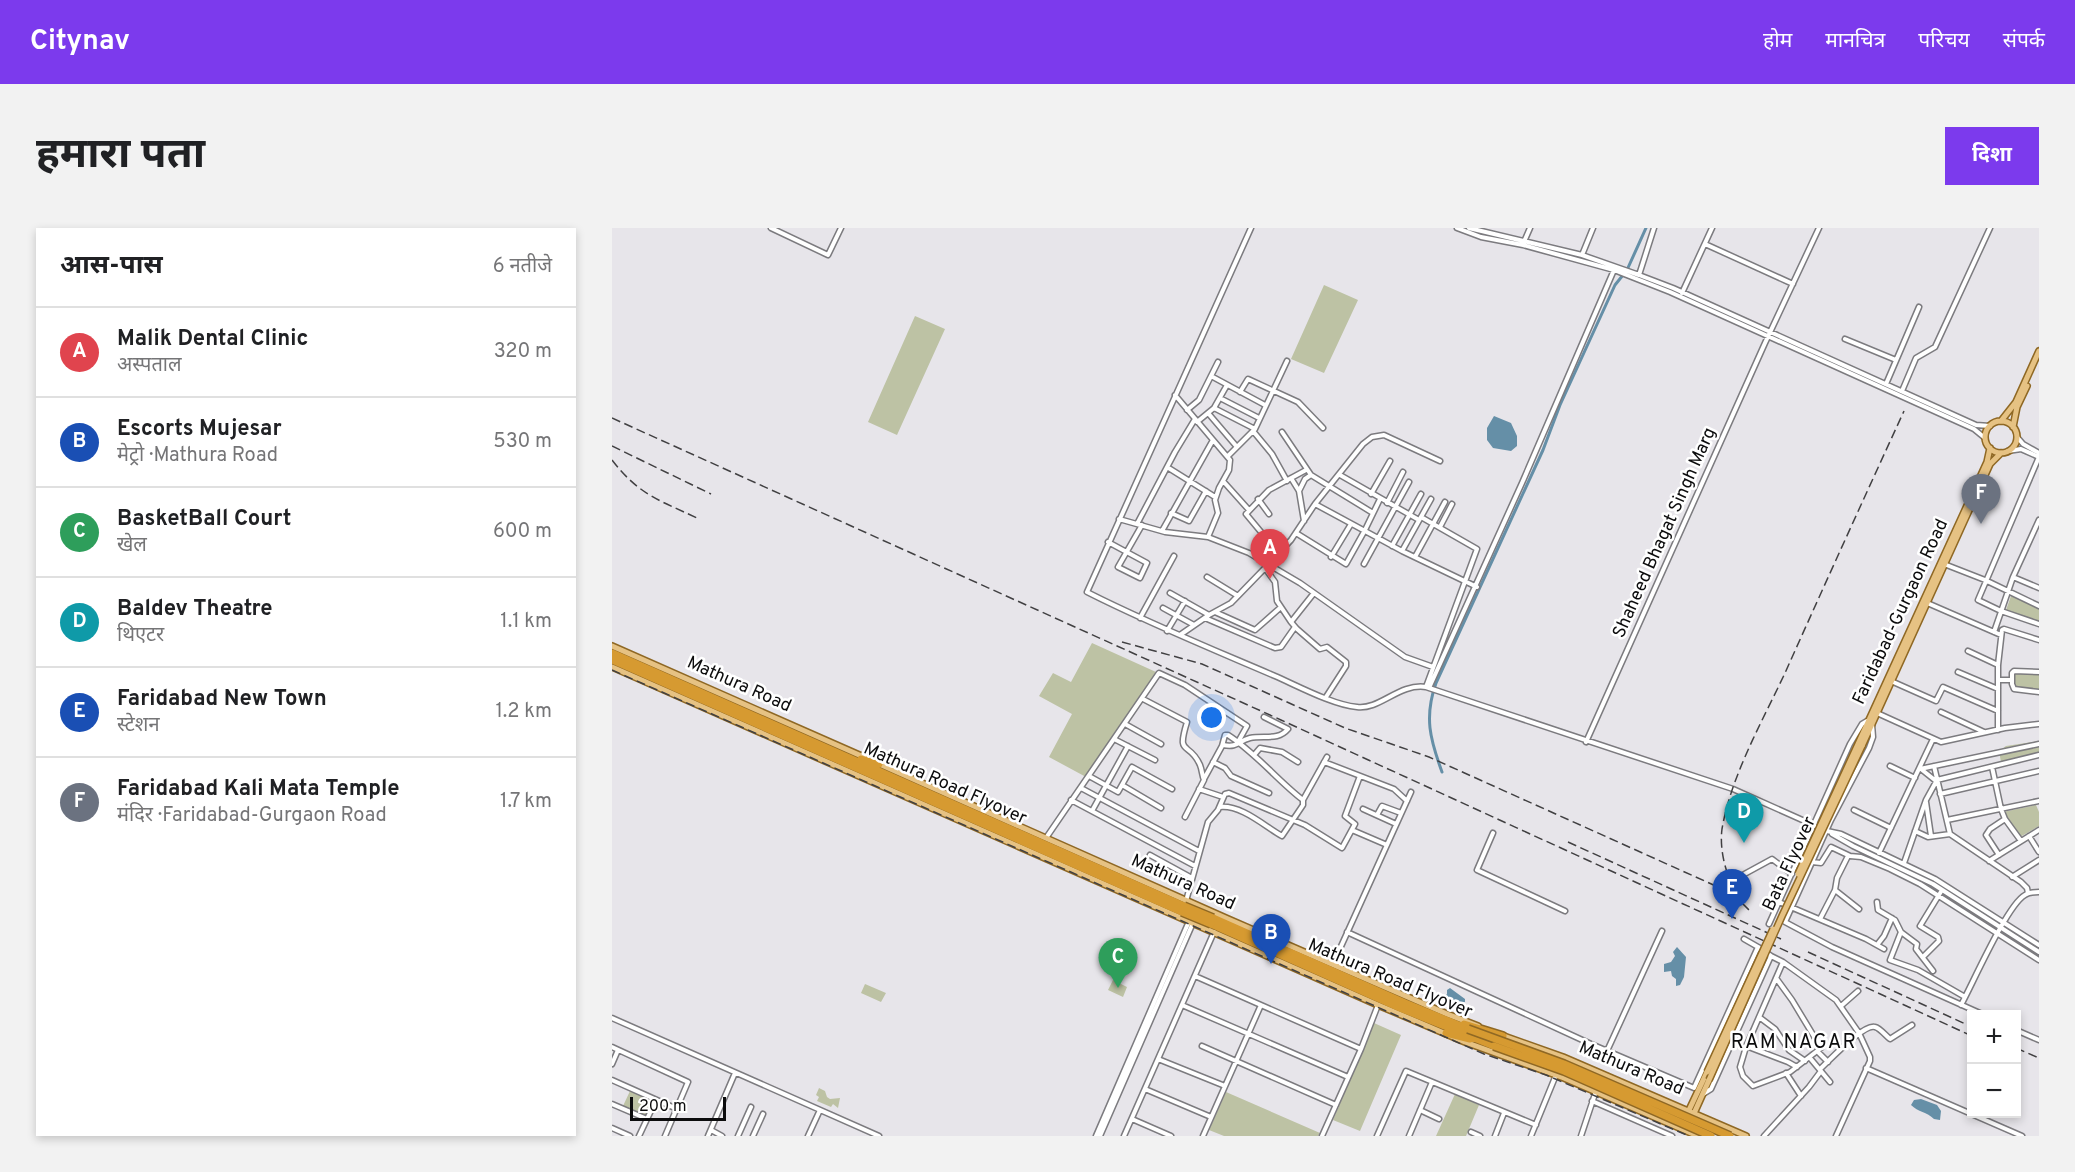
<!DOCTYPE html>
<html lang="hi">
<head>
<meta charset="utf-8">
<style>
	:root { --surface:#fff; --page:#f2f2f2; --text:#202124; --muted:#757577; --line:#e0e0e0; --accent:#7c3aed }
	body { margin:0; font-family:Overpass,"Noto Sans Devanagari",sans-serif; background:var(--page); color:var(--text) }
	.controls { position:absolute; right:18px; bottom:18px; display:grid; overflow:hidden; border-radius:0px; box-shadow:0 3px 9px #0003 }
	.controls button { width:54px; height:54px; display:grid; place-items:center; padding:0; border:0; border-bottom:2px solid var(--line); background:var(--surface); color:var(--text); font:30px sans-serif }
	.scale { position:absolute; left:18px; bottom:15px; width:96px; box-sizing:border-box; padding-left:6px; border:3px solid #0c0c0d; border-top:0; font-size:16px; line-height:21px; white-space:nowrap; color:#0c0c0d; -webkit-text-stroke:4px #fff; paint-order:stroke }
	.you { position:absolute; left:600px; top:490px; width:21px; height:21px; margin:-15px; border:4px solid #fff; border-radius:50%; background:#1a73e8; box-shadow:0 0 0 9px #1a73e833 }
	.badge { display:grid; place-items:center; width:39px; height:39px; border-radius:50%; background:var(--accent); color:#fff; font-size:20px; font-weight:700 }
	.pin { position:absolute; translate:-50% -50px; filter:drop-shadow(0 2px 3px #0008) }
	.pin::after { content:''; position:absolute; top:32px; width:21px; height:18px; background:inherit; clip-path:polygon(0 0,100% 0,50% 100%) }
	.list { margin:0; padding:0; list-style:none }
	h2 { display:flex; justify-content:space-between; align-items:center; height:78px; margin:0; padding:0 24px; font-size:26px }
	h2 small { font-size:20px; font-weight:400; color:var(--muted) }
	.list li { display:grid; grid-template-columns:39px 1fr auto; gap:18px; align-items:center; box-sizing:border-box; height:90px; padding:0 24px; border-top:2px solid var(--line) }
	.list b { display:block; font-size:22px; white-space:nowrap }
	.list p { margin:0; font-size:20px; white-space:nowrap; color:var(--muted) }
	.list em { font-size:20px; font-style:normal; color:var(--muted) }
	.map { position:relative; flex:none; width:1427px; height:908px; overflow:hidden; border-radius:0px }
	header { display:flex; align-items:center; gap:36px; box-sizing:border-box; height:84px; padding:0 30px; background:var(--accent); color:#fff }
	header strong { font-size:28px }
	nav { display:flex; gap:33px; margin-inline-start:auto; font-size:21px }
	.intro { display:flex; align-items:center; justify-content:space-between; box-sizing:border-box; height:144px; padding:0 36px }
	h1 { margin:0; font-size:42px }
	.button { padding:15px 27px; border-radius:0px; background:var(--accent); color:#fff; font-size:21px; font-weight:700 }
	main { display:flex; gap:36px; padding:0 36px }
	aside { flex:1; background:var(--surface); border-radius:0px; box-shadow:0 3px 9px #0003 }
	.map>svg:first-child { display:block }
</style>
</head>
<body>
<header>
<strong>Citynav</strong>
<nav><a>होम</a><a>मानचित्र</a><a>परिचय</a><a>संपर्क</a></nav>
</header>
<div class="intro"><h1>हमारा पता</h1><a class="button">दिशा</a></div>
<main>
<aside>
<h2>आस-पास<small>6 नतीजे</small></h2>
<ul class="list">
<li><span class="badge" style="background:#e0444e">A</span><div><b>Malik Dental Clinic</b><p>अस्पताल</p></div><em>320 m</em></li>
<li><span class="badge" style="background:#1a4fb4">B</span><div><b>Escorts Mujesar</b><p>मेट्रो · Mathura Road</p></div><em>530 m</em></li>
<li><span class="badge" style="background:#2e9e5b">C</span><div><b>BasketBall Court</b><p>खेल</p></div><em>600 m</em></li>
<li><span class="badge" style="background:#0f9aa8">D</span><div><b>Baldev Theatre</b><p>थिएटर</p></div><em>1.1 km</em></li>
<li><span class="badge" style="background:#1a4fb4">E</span><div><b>Faridabad New Town</b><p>स्टेशन</p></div><em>1.2 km</em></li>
<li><span class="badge" style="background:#6b7280">F</span><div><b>Faridabad Kali Mata Temple</b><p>मंदिर · Faridabad-Gurgaon Road</p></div><em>1.7 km</em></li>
</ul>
</aside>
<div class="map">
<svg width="1427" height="908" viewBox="0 0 1427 908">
	<rect width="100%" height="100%" fill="#e7e5ea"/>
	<!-- green -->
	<path fill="#bdc2a4" d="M712 57 746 72 712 145 679 131Z
		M303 88 333 101 285 207 256 194Z
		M1399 368 1427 380V394L1394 382Z
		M480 415 544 444 474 549 437 529 460 486 427 468 441 445 459 454Z
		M1403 445 1427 447V463L1402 459Z
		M1427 513V526L1389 534 1387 523 1394 518Z
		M1424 577 1427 584V598L1408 609 1391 584Z
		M501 752 515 759 511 769 496 762Z
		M253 756 274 765 269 774 249 765Z
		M762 795 789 807 748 903 721 892Z
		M207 860 213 863 215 869 218 871 228 870 226 880 221 876 219 879 205 873 207 869 204 867Z
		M18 863 41 873 34 888 11 878Z
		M614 864 708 905 706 908H612L597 902Z
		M843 866 867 877 854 908H824Z"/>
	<!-- water -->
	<path fill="#658fa7" d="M882 188 899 195 905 208V218L899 223 881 220 875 212V200Z
		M1065 719 1074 729 1072 749 1068 757 1064 758V751L1060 748 1059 743 1052 744V736L1059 734 1063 728 1061 724Z
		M838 760 853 771V774C845 776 836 779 830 772L835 766V762Z
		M1309 871 1325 877 1329 883 1328 892 1322 891C1315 884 1306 884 1299 877L1302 872Z"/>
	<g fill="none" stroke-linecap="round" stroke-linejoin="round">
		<!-- canal -->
		<path stroke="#658fa7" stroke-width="3" d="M830 544C818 511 812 489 824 455L931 222 948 177 1003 57 1015 42 1034 0"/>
		<!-- minor casing -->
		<g stroke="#7c7b7f" stroke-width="7">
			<path id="minor" d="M159 0 216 27 229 0
				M639 0 475 364C536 395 600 421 663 448 686 458 721 477 745 479 768 482 787 455 814 459L1121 561 1215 603 1229 606 1323 651 1427 717
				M845 0 869 9 911 17 1002 42 1058 64 1362 201 1373 210
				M857 0 970 27 1027 47 1061 60 1364 197 1378 198
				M911 16 918 0
				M1093 16 1181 56
				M970 27 981 0
				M1027 47 1042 0
				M1070 65 1100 0
				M1233 111 1284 132
				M599 148 653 177
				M1274 156 1307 79
				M1290 163 1304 130 1323 119 1378 0
				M628 164 636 151 686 174 711 200
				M563 167 618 232 617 242 607 260 603 272 606 285 596 309
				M608 170 647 190
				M602 180 643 201 616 228
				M575 182 587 172 606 134
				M596 185 625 219
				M585 194 602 180 615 157
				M643 201 675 133
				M641 203 660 226 675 253
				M670 204 699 247 761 285
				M1405 209 1411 216 1427 225
				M1396 223 1409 221 1427 229
				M1427 229 1366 372 1389 383 1427 396
				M555 239 603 269
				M728 247 807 292
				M679 250 687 263 692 293
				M611 253 637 282
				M687 263 693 251 699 247
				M759 266 778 233
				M646 271 657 286
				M775 275 791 244
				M703 276 790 323 865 359
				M559 285 577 293 594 263
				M809 289 865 321 814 459
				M507 291 553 304 596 309 637 325 688 355 793 429 821 439
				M525 296 563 224 583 191
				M828 299 840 276
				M550 303 601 212
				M684 305 734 336 753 302 768 271
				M496 314 535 335 528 350 506 339 530 297
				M780 318 809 266
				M790 323 819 271
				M719 329 739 296
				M803 329 833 274
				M659 333 649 304 634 286 657 262 694 242
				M752 336 797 254
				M1332 336 1373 352 1427 378
				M653 340 663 354 665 373 679 394 702 365
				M595 349 626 368
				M1401 349 1427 360
				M558 365 597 387
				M1313 374 1389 407
				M551 380 582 397
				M603 384 643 402 669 379
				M528 390 562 328
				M593 390 663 420 669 419 683 399
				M679 394 685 401 708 421 715 419 734 434V438L714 469
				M555 403 573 373
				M1382 404 1401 349 1427 292
				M568 407 597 387 619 375 653 340 679 312 703 276 751 216 760 209 772 207 828 233
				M1356 423 1386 437
				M1346 444 1386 461
				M1427 444 1402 443 1400 445V456L1402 461 1427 464
				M1386 452H1400
				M1279 453 1324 473 1331 459 1386 483
				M817 460 910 255 1002 42
				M531 471 575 494C564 530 577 512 588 537 590 542 590 547 592 552L573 589
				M1329 484 1372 504
				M1265 485 1329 514 1393 500 1427 496
				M513 496 549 516
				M1260 496 1261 509 1257 520 1219 592 1173 694 1220 719 1370 786
				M1386 502V437L1390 402 1392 401 1427 412
				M502 511 543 532
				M974 514 1153 115 1207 0
				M611 517C626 520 626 513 638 510 652 507 666 513 676 501L652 489
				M642 527 648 520 670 524 686 534
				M601 534 613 540 619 548 657 565
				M712 534 782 561 795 573
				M1278 538 1303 550
				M1322 538 1338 606 1409 654 1415 660 1416 665
				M1380 539 1389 581 1393 591 1409 613
				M1308 541 1427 516
				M1309 541 1324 553
				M477 548 506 564 520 539 560 561
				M592 551 610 518 613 507H616C644 525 665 552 691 572
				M510 557 549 580
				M469 560 587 623
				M587 561 611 569
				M1328 566 1427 543
				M459 572 583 638
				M1314 574 1319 608
				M608 579C630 577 652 598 670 608L691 577V572L715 529
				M751 581 784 596
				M1242 582 1279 600
				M480 583 516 518
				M765 587 770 578 789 585
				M1335 592 1427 573
				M740 602 775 617
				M1303 603 1316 609 1338 606
				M881 605 865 642 953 683
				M1220 606 1241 618 1321 656 1427 724
				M1417 608 1427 624
				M434 610 547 445 573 457 635 498 626 514
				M1267 625 1321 511
				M538 627 580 650
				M1387 627 1374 607 1378 601 1393 591
				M1377 633 1427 602
				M1200 634 1209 635 1219 619 1238 628 1249 629 1278 641 1308 656 1427 732
				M1292 635 1314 572 1325 552 1427 527
				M1127 649 1160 631 1180 646
				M1400 649 1427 632
				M1223 662 1247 681
				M574 673 596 594 606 582 613 566 617 565 693 597 730 620 743 596 733 588 748 548
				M1167 674 1254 711 1272 721
				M1265 674 1266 682 1283 692 1289 704 1278 732 1306 742 1353 769
				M1208 691 1223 662 1225 650 1236 628
				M1157 696 1238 516 1250 496 1255 493
				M735 704 979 816 1082 860
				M1289 704 1305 716 1304 721 1321 743
				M1132 711 1146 719
				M1265 717 1272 708 1280 690
				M1311 729 1327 713 1326 709 1308 698 1330 662
				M721 736 799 564
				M583 748 749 821
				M1164 750 1180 772 1209 820 1178 844 1141 858 1131 848 1128 839 1134 819 1171 734
				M570 777 736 849
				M1349 777C1361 755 1395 677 1413 667 1417 664 1423 664 1427 664
				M1229 778 1246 763
				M1147 789 1163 801 1177 822 1193 833
				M0 790 267 908
				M1404 802 1427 812
				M590 818 724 877
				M1134 818 1176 834 1185 839
				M0 819 76 854 53 908
				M995 823 1050 703
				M1206 824 1216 834
				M1198 830 1218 854
				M546 831 613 858
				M0 836 6 822
				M1254 840 1410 908
				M1208 841C1217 833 1252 795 1263 799 1268 800 1274 808 1278 811L1300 797
				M1174 845 1189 868
				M0 852 65 881
				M1082 860 1146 719 1159 728 1171 734 1224 772 1247 805 1258 829V833L1224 908
				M533 861 599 889
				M1091 866 1099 861 1159 728
				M980 873 1060 908
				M0 876 35 891
				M808 882 827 891
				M520 891 559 908
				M0 900 18 908
				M99 902 110 908
				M859 904 868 908
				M27 908 44 872
				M96 908 123 845
				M126 908 139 879
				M141 908 151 886
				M196 908 208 882
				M484 908 578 691
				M488 908 584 688
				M512 908 602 704
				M591 908 649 777
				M710 908 749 821 766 777
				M765 908 794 843 924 897
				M797 908 820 854
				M883 908 892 885
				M919 908 944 847
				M969 908 984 863
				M1152 908 1197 859 1209 843"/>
		</g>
		<!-- major casing -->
		<g stroke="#8f6824" stroke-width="8">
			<path id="major" d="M1389 193 1404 174 1427 123
				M1373 209a16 16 0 1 1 32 0a16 16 0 1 1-32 0Z
				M1401 199 1405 179 1415 158
				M0 418 254 530
				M0 439 766 777 853 814 952 850 1086 908
				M1246 516 1375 234 1378 220
				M1250 518 1378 236 1389 225
				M265 535 616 691 835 786 866 798
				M889 807 951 829 1134 908
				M1069 899 1095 844
				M1075 901 1097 852"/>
		</g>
		<!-- highway casing -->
		<g stroke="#8f6824" stroke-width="10">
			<path id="highway" d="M0 425 572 678
				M0 432 570 684
				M249 531 267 536
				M601 690 793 775 856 801
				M599 696 788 780 882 818
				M852 796 891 808
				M834 805 858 811"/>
		</g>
		<!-- minor -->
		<use href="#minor" stroke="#fff" stroke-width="4"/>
		<!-- major -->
		<use href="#major" stroke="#e6c283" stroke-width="5"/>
		<!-- highway -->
		<use href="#highway" stroke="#d69a31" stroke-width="7"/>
		<!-- rail -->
		<path stroke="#414042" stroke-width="1.5" stroke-dasharray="9 4.5" stroke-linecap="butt" d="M0 190 669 492 1360 808
			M0 218 99 266
			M0 232C27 267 47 272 85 290
			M510 414 590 436 733 500 817 529 1106 659 1129 674 1137 682
			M0 442 872 826 934 847 1077 908
			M956 614 1169 711
			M1128 670C1115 652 1107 624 1110 601 1119 548 1150 494 1173 445 1212 358 1252 270 1292 183
			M1196 724 1360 799
			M1404 820 1427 830"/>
		<!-- major-bridge casing -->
		<g stroke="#8f6824" stroke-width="8" stroke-linecap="butt">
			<path id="major-bridge" d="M1186 646 1246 516
				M1095 844 1161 701
				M1097 852 1170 688 1250 518"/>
		</g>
		<!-- highway-bridge casing -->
		<g stroke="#8f6824" stroke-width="10" stroke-linecap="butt">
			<path id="highway-bridge" d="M572 678 601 690
				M570 684 599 696
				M856 801 952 836 1118 908
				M882 818 952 843 1099 908"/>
		</g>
		<!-- major-bridge -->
		<use href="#major-bridge" stroke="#e6c283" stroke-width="5"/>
		<!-- highway-bridge -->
		<use href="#highway-bridge" stroke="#d69a31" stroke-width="7"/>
	</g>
	<g text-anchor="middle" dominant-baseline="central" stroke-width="5" stroke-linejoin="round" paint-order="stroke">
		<!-- street labels -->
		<g font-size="18" fill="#0c0c0d" stroke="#fff">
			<text transform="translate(1053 305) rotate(-66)">Shaheed Bhagat Singh Marg</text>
			<text transform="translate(1289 384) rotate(-65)">Faridabad-Gurgaon Road</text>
			<text transform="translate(127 457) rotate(24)">Mathura Road</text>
			<text transform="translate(333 556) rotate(24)">Mathura Road Flyover</text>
			<text transform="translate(1178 636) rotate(-65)">Bata Flyover</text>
			<text transform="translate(571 655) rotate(24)">Mathura Road</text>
			<text transform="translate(778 751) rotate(23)">Mathura Road Flyover</text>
			<text transform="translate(1019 841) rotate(23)">Mathura Road</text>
		</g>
		<!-- neighbourhood labels -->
		<g font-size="20" letter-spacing="1.5" fill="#0c0c0d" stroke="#fff">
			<text x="1182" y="815">RAM NAGAR</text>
		</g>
	</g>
</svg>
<div class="controls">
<button>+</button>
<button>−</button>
</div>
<div class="scale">200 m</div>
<div class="you"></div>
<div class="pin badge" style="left:658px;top:351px;background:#e0444e">A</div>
<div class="pin badge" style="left:659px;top:736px;background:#1a4fb4">B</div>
<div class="pin badge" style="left:506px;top:760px;background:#2e9e5b">C</div>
<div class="pin badge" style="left:1132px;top:615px;background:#0f9aa8">D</div>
<div class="pin badge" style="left:1120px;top:691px;background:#1a4fb4">E</div>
<div class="pin badge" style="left:1369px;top:296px;background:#6b7280">F</div>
</div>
</main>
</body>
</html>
